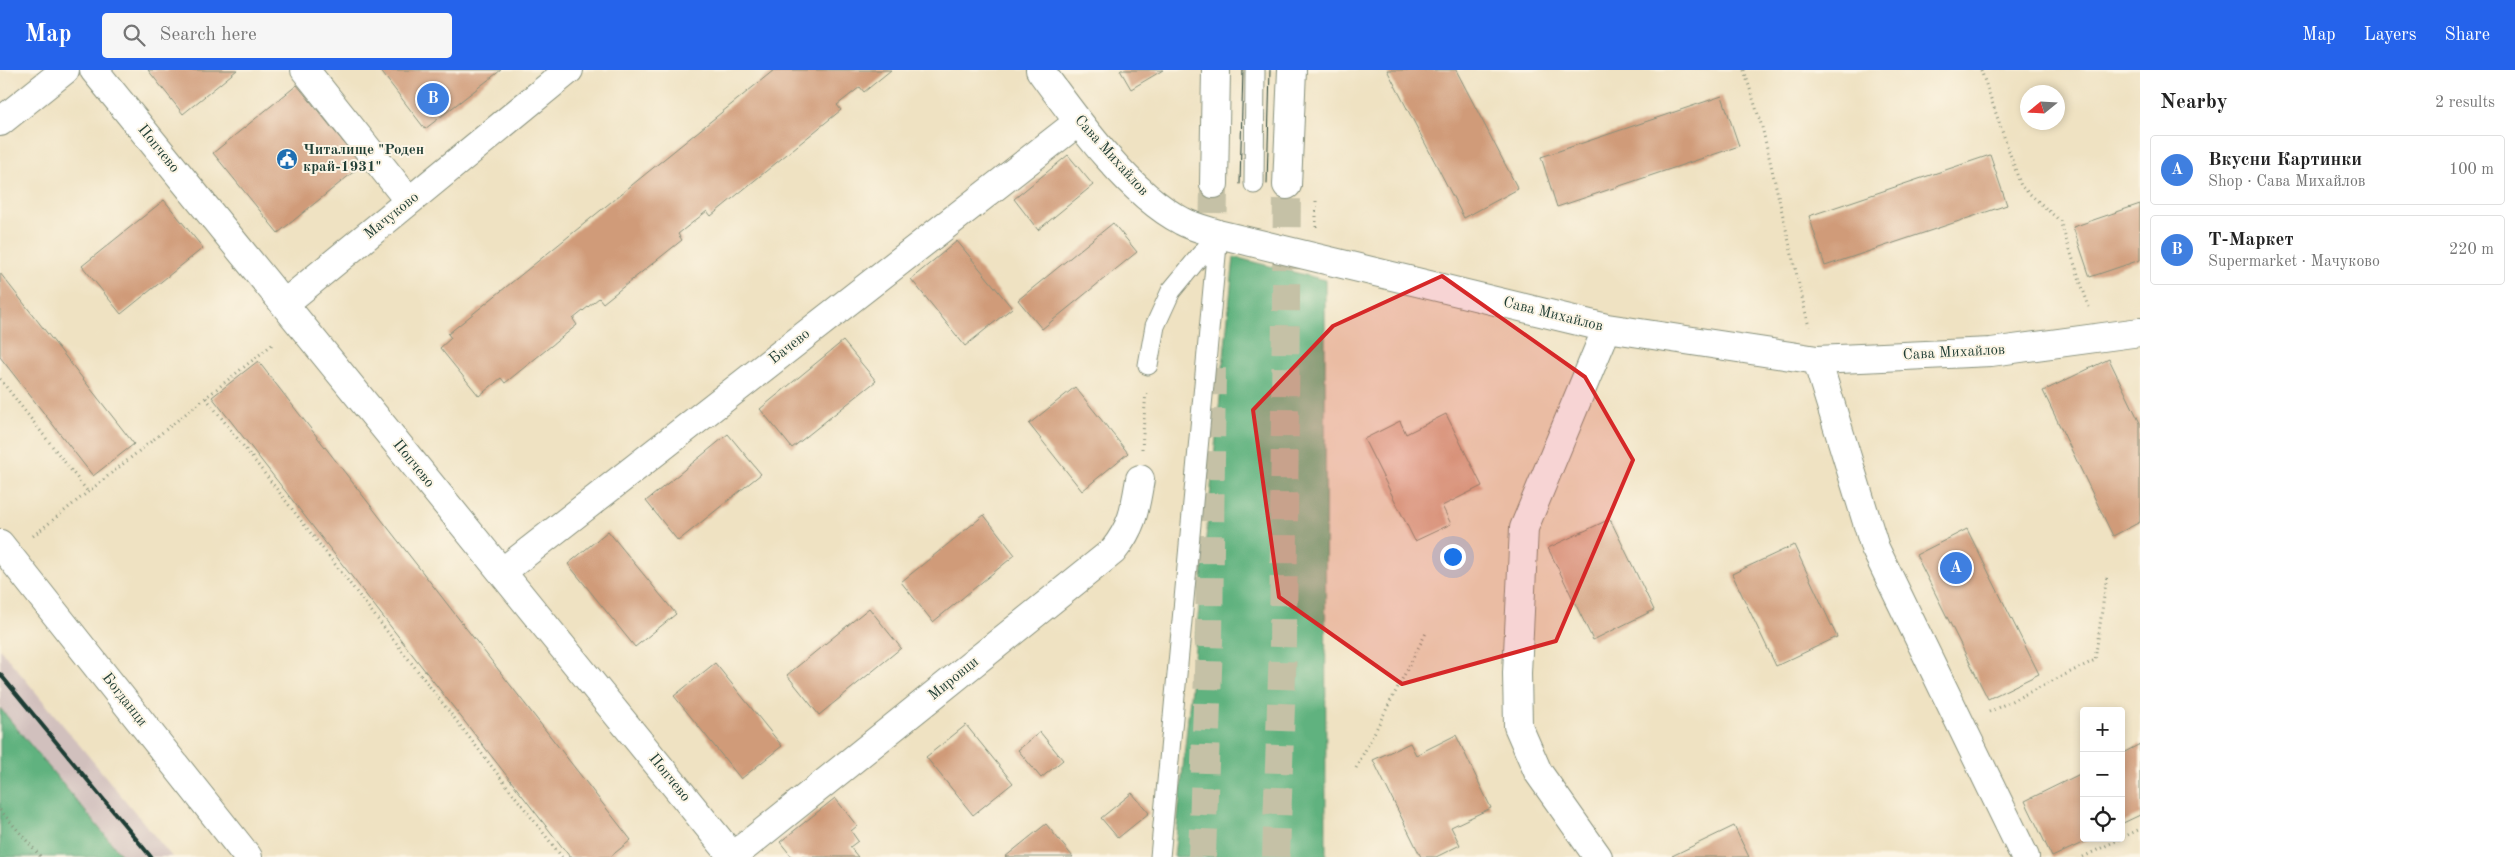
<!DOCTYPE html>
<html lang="en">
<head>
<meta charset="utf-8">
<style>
	:root { --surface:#fff; --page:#f6f6f6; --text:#222; --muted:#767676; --line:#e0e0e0; --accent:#2563eb }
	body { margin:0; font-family:"Old Standard TT",serif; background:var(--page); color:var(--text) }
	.controls { position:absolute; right:15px; bottom:15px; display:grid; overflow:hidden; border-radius:5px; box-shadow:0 2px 8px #0003 }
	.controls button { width:45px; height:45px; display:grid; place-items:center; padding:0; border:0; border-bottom:1px solid var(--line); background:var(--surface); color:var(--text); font:25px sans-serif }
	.compass { position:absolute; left:2020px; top:15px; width:45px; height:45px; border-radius:50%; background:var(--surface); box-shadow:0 2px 8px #0003; rotate:252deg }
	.you { position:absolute; left:1452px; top:486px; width:18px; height:18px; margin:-12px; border:4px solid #fff; border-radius:50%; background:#1a73e8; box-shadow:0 0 0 8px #1a73e833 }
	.badge { display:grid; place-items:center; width:32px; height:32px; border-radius:50%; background:var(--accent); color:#fff; font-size:16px; font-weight:700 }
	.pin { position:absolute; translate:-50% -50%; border:2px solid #fff; box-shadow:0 1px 5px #0006 }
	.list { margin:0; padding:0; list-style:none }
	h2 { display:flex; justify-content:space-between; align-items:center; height:65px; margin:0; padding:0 20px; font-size:21px }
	h2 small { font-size:16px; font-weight:400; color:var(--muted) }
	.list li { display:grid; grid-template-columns:32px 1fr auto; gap:15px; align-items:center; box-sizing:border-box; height:70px; margin:0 10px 10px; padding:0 10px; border:1px solid var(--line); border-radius:5px }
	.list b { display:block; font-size:19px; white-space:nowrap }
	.list p { margin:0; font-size:16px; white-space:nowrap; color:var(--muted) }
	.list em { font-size:16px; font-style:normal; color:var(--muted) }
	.icon { flex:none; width:28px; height:28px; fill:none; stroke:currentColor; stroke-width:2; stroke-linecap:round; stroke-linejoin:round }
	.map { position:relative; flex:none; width:2140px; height:787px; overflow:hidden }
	header { display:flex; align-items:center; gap:30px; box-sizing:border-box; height:70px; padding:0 25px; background:var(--accent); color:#fff }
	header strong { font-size:24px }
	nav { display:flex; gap:28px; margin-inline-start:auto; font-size:18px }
	.search { width:350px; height:45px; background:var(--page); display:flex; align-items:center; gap:12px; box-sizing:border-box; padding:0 18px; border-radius:5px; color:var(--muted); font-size:19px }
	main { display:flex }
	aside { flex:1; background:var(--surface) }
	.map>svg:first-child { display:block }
</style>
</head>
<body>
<header>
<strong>Map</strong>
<div class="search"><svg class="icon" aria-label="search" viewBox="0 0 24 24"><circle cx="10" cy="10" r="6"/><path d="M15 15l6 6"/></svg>Search here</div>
<nav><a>Map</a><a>Layers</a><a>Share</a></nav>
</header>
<main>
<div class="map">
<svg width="2140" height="787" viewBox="0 0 2140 787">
	<rect width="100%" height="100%" fill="#fcf5e5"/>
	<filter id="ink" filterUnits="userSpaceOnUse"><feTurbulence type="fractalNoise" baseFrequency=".02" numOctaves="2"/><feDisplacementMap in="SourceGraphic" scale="10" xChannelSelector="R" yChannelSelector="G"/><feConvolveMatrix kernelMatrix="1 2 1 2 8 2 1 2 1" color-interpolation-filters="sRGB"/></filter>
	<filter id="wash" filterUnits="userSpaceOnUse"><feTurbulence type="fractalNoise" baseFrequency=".0096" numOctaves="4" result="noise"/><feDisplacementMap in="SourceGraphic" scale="20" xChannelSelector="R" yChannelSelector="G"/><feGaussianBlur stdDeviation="1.12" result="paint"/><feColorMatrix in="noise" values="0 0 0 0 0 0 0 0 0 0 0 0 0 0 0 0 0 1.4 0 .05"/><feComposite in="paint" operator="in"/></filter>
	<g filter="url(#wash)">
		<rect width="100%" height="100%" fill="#efe2c2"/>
		<!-- industrial -->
		<path fill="#d1c0bd" d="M0 579 172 787H123L0 638Z"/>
		<!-- forest -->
		<path fill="#61b27f" stroke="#40785a" d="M1234 187 1325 210 1326 787H1174Z
			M0 638 123 787H0Z"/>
		<g id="blocks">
			<!-- building -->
			<path fill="#d09b79" d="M148 0H237L183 44Z
				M380 0H501L425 59Z
				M774 0H891L864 22 860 17 837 35 841 40 711 146 707 141 678 164 682 170 603 233 599 228 573 249 577 255 505 313 501 308 479 326 440 278 451 268 448 264Z
				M1120 0H1163L1131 19Z
				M1387 0H1456L1518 119 1464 148Z
				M297 15 362 95 278 163 213 83Z
				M1722 26 1739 76 1557 137 1541 87Z
				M1068 85 1093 115 1038 160 1014 129Z
				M1990 85 2007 135 1825 196 1809 146Z
				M164 130 203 178 121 244 82 196Z
				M2140 134V190L2090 207 2073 157Z
				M1113 153 1137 182 1042 259 1018 230Z
				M957 171 1012 238 965 276 911 209Z
				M0 203 134 374 93 406 0 287Z
				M843 271 876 311 792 378 760 339Z
				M2109 289 2140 353V452L2113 466 2043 321Z
				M258 291 631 770 610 787H570L212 327Z
				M1075 317 1128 383 1082 421 1029 354Z
				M1446 344 1482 416 1442 436 1451 454 1415 471 1364 369 1400 351 1406 364Z
				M728 364 761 404 678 471 646 431Z
				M984 445 1015 485 933 552 901 512Z
				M1610 449 1654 540 1593 570 1548 478Z
				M1967 459 2039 604 1988 629 1916 485Z
				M608 461 676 544 635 577 568 494Z
				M1794 475 1837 567 1776 596 1732 504Z
				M869 538 901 578 819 645 787 605Z
				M715 593 782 676 741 709 674 626Z
				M966 655 1013 713 973 745 926 687Z
				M1040 662 1063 690 1041 708 1018 680Z
				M1456 665 1491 738 1451 757 1460 775 1436 787H1421L1373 690 1410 673 1416 685Z
				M2140 674V745L2121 754V684Z
				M2084 702V768H2093L2052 787 2025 731Z
				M1132 723 1149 743 1118 768 1101 748Z
				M835 728 857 756 851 761 858 771 850 777 858 787H792L780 772Z
				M1046 754 1073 787H1005Z
				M1734 756 1749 787H1673L1672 786Z"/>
		</g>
	</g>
	<g filter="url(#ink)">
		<use href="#blocks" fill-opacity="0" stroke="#87907b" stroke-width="1"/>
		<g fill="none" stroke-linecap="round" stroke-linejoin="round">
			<!-- primary-tunnel -->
			<path stroke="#c5c1a6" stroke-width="28" stroke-dasharray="28 14" stroke-linecap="butt" d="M1213 185 1214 114
				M1202 787 1209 571 1212 298
				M1276 787 1283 574 1287 115"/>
			<!-- service casing -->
			<g stroke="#87907b" stroke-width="21">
				<path id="service" d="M1254 114 1255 0
					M1148 295 1155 256 1171 221 1218 164
					M1160 787 1218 164"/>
			</g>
			<!-- minor casing -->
			<g stroke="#87907b" stroke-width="30">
				<path id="minor" d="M94 0 733 787
					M305 0 409 131
					M1040 0C1075 48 1129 124 1182 151 1193 157 1206 160 1218 164L1607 258 1817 290 1991 282 2140 262
					M0 52 65 0
					M284 234 569 0
					M1817 290 1875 478 2025 787
					M0 474 248 787
					M502 502 1078 52
					M732 787 1113 481C1133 456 1135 439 1140 409
					M1598 787 1538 702 1518 656 1517 603 1524 458 1607 258"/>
			</g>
			<!-- primary casing -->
			<g stroke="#87907b" stroke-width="30">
				<path id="primary" d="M1214 114 1216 0
					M1287 115 1292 0"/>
			</g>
			<!-- path -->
			<path stroke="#87907b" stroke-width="3" stroke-dasharray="1 4" stroke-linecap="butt" d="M1744 0 1762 57 1809 257
				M1981 0 2021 116 2060 151 2089 237
				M1316 157V128
				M0 309 88 422
				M206 328 562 787
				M1142 379 1146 320
				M33 466 274 273
				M1989 642 2095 590 2107 505
				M1356 698 1427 561
				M0 740 41 787
				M2083 787 2140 759"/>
			<!-- service -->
			<use href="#service" stroke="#fff" stroke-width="19"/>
			<!-- minor -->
			<use href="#minor" stroke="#fff" stroke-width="28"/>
			<!-- primary -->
			<use href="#primary" stroke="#fff" stroke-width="28"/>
			<!-- tram -->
			<path stroke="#1f3d34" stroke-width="1" d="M1240 114 1243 0
				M1267 114 1270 0"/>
			<!-- rail -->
			<path stroke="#1f3d34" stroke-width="4" d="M0 604 151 787"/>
		</g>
	</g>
	<!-- marked area -->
	<path fill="#d62828" fill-opacity="0.2" stroke="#d62828" stroke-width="4" stroke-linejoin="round" d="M1442 206 1585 307 1633 390 1556 571 1402 614 1279 527 1253 340 1333 256Z"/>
	<!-- icons -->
	<defs>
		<g id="civic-disc" transform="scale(1.125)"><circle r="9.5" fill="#1f6fb2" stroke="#fcf5e5"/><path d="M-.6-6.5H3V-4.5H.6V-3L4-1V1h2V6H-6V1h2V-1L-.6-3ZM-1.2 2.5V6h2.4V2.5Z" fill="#fff"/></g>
	</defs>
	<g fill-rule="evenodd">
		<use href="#civic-disc" x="287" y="89"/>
	</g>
	<g text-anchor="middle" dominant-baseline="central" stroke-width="4" stroke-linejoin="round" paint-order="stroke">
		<!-- street labels -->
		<g font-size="15" fill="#1f3d34" stroke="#fcf5e5">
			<text transform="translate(158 79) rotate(51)">Попчево</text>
			<text transform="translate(1111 86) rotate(48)">Сава Михайлов</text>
			<text transform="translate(392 146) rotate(-39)">Мачуково</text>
			<text transform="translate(1553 245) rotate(14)">Сава Михайлов</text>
			<text transform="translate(790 277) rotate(-38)">Бачево</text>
			<text transform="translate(1954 283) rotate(-3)">Сава Михайлов</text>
			<text transform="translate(413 394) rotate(51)">Попчево</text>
			<text transform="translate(954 609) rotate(-39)">Мировци</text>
			<text transform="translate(124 630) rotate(52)">Богданци</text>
			<text transform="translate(669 708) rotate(51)">Попчево</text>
		</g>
		<!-- poi labels -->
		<g font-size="15" font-weight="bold" fill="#1f3d34" stroke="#fcf5e5" text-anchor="start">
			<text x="303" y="80">Читалище "Роден<tspan x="303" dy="17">край-1931"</tspan></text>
		</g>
	</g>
</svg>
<div class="controls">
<button>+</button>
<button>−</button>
<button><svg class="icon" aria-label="locate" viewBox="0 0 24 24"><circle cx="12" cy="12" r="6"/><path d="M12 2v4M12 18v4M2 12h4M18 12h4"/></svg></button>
</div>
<svg class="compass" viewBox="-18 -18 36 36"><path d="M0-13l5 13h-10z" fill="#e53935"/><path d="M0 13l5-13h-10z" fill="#767676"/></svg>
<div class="you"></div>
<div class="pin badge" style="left:1956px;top:498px;background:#3f7fe0">A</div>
<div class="pin badge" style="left:433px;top:29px;background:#3f7fe0">B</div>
</div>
<aside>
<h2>Nearby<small>2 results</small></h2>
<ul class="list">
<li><span class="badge" style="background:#3f7fe0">A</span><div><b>Вкусни Картинки</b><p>Shop · Сава Михайлов</p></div><em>100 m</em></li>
<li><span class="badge" style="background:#3f7fe0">B</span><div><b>Т-Маркет</b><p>Supermarket · Мачуково</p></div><em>220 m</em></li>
</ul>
</aside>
</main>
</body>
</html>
